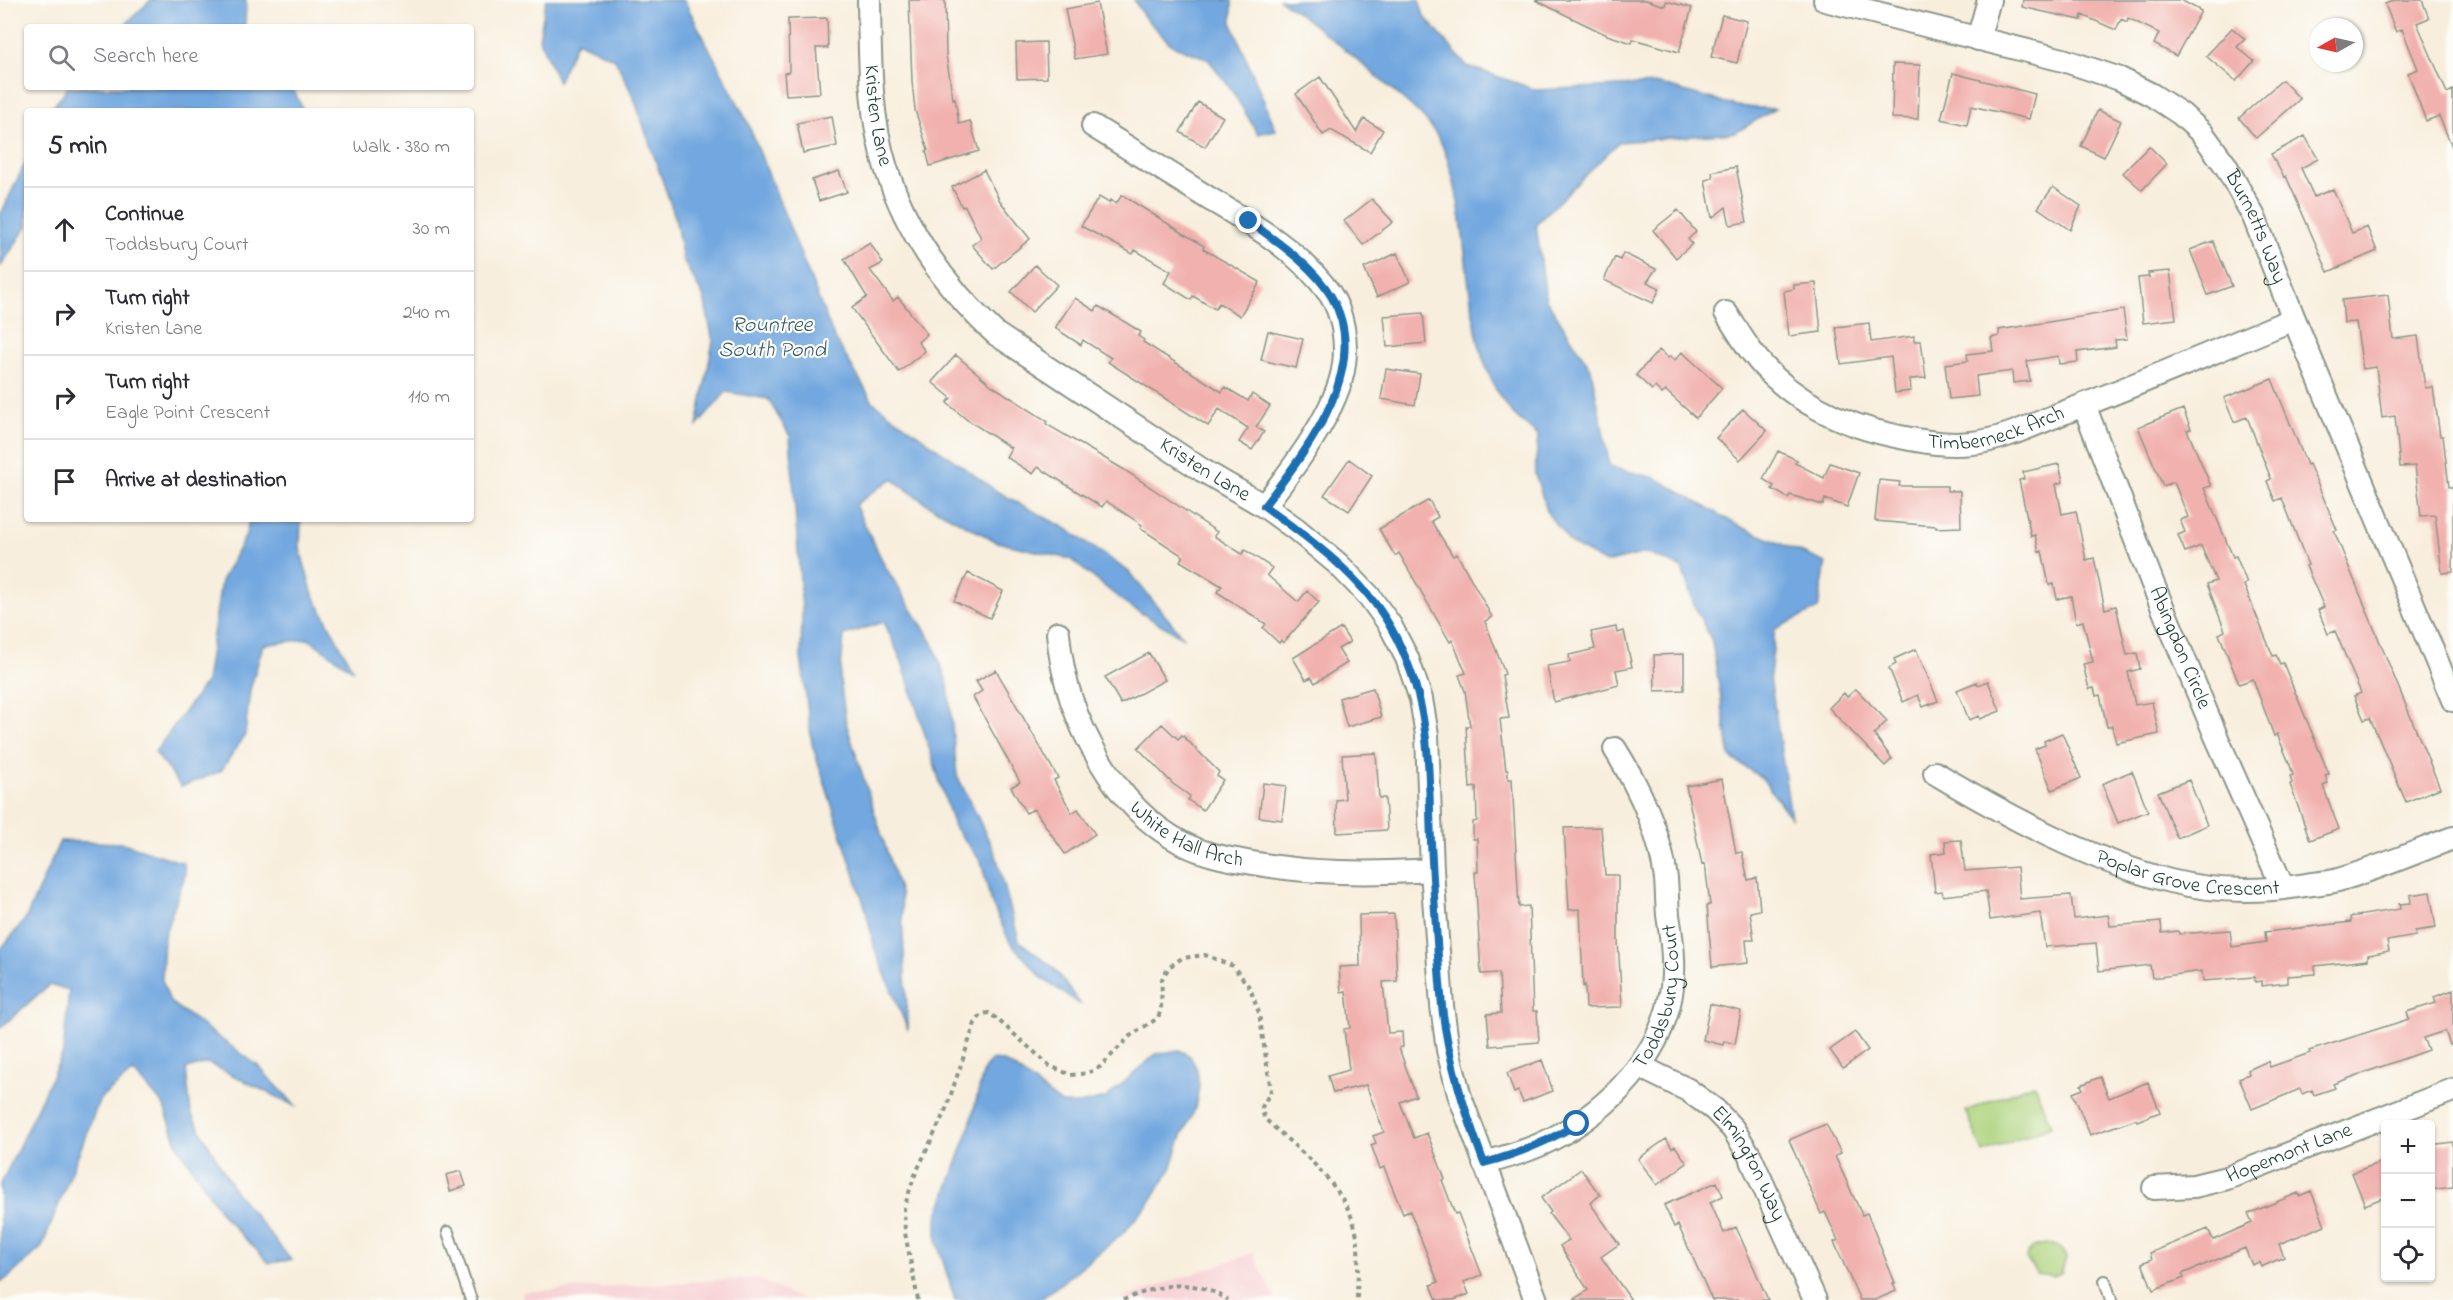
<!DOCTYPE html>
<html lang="en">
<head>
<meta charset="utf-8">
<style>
	:root { --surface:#fff; --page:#f7f7f7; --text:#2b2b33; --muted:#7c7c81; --line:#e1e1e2 }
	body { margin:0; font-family:"Indie Flower",sans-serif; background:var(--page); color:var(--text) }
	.controls { position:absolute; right:18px; bottom:18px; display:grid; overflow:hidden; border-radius:6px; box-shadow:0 2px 4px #0004 }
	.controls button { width:54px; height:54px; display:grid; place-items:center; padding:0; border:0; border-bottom:2px solid var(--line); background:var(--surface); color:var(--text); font:30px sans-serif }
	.compass { position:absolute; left:2309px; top:18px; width:54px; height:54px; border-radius:50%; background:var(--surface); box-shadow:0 2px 4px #0004; rotate:262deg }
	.stop { position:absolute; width:18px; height:18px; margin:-14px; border:4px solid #1f6fb2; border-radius:50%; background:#fff }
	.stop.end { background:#1f6fb2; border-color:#fff; box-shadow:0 2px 6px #0008 }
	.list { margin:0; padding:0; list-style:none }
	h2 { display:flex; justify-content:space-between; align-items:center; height:78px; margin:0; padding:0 24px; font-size:26px }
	h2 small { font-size:20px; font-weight:400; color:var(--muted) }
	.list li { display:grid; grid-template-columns:39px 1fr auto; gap:18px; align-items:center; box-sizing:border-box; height:84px; padding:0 24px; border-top:2px solid var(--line) }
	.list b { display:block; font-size:22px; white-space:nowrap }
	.list p { margin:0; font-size:20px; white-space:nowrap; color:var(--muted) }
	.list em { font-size:20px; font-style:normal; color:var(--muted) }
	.icon { flex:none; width:33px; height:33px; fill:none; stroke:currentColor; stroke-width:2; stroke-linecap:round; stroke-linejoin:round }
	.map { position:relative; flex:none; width:2453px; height:1300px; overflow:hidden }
	.search { position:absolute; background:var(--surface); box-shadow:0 2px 4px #0004; left:24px; top:24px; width:450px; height:66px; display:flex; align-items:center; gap:15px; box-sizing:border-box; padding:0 21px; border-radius:6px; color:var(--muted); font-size:22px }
	.panel { position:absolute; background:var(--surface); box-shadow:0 2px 4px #0004; left:24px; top:108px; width:450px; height:414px; border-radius:6px }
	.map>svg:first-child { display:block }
</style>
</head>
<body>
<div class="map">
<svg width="2453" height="1300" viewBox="0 0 2453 1300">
	<rect width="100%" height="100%" fill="#fdfcf7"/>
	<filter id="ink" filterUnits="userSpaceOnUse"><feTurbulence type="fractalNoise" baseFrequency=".0167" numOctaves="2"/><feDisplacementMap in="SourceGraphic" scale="12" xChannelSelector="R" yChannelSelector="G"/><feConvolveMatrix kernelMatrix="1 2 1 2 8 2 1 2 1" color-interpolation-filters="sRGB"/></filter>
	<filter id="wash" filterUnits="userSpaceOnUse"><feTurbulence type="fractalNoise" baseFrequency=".008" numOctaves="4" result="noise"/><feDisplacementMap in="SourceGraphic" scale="24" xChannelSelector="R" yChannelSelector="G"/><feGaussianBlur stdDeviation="1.35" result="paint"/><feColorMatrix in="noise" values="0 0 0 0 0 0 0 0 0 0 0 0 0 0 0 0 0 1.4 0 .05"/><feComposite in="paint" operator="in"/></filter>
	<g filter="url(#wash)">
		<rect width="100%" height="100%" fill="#f8eedd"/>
		<!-- built -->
		<path fill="#f7cfd4" d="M1253 1253 1276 1300H1118Z
			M756 1278 803 1300H523L522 1292Z"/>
		<!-- green -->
		<path fill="#add37d" stroke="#668858" stroke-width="1.5" d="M2034 1084 2051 1126 1983 1153 1966 1111Z
			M2047 1244C2058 1246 2062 1248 2066 1258L2061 1273 2053 1276 2037 1274 2026 1258C2029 1246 2035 1246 2047 1244Z"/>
		<!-- water -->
		<path fill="#72a7df" stroke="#48728a" stroke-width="1.5" d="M151 0H246L245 27H122Z
			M546 0H684L747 121 834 337 873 402 998 492 1065 528 1128 571 1184 638 1129 606 1070 559 997 542 930 506 892 479 855 505 886 568 933 643 948 685 957 775 996 855 1019 941 1053 967 1081 1005 1043 979 1010 942 991 902 981 861 954 827 902 662 884 622 844 635 840 679 846 723 901 896 908 1030 875 950 865 907 812 744 801 657 802 610 790 436 768 399 726 392 697 426 713 341 704 298 683 260 675 217 634 98 615 59 577 41 558 82 539 39Z
			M1134 0H1232V24L1276 130 1258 134 1231 89 1208 59 1172 45 1145 18Z
			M1280 0H1419L1424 16 1467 66 1537 90 1659 84 1737 106 1775 109 1735 133 1619 142 1536 224 1546 299 1591 369 1610 467 1656 478 1737 525 1826 563 1818 609 1775 629 1770 677 1791 818 1762 778 1730 757 1712 641 1694 605 1682 568 1646 553 1606 563 1571 544 1548 514 1535 474 1538 436C1529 427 1516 418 1508 408 1456 341 1476 223 1442 145 1431 119 1404 100 1383 82 1350 53 1316 25 1280 0Z
			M68 87H292L304 111H50Z
			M27 159V226L1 266 0 216Z
			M249 519H301L300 549 312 592 353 670 308 639 263 645 250 690 245 735 221 771 181 787 155 752 206 682 221 581 246 535Z
			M60 841 123 843 184 863 185 875 164 936 162 980 170 1002 257 1065 297 1107 208 1063 186 1069 191 1113 235 1191 291 1260 269 1263 224 1217 178 1146 163 1104 133 1072 100 1099 42 1247 8 1278 0 1282V1186L63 1053 69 990 49 985 0 1028V950L26 918Z
			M1179 1050 1190 1056 1197 1069 1199 1087 1195 1109 1181 1138 1171 1169 1148 1205 1121 1235 1040 1300H955L937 1242V1218L969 1129 984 1069 992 1060 1002 1061 1013 1067 1062 1104H1079L1106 1098 1156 1054Z"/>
		<g id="blocks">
			<!-- building -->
			<path fill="#f1b1ae" d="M909 0H945L946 55 953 99 955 98 959 124 970 121 979 151 930 166 926 151 928 150 915 110 912 81Z
				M1535 0H1646L1665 6 1666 1 1692 8 1679 52 1633 39 1632 43 1607 35Z
				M2023 0H2181L2201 11 2176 56 2154 44 2159 33 2128 18 2127 22 2121 19 2116 30 2082 15 2081 20 2022 7Z
				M2395 0H2422L2429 18 2417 23 2447 93 2453 90V149L2439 116 2426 121 2408 73 2418 69 2402 29 2396 32 2385 4Z
				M1097 3 1107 54 1075 59 1065 9Z
				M1722 15 1747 21 1737 63 1711 57Z
				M827 18 828 48H816L820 93 786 95 784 73 789 72 788 19Z
				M2232 28 2245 39 2237 47 2254 61 2236 81 2206 56Z
				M1046 42 1047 78 1017 79 1016 43Z
				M1893 64 1920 65 1918 119 1892 118Z
				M1953 73 2035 94 2029 119 1971 106 1967 125 1941 119Z
				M1320 77 1356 132 1364 119 1383 130 1370 152 1331 130 1323 135 1296 94Z
				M2282 80 2300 99 2256 138 2239 118Z
				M1198 102 1223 117 1205 147 1180 132Z
				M2098 110 2121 121 2104 157 2081 146Z
				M832 116 837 146 803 153 797 123Z
				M2305 136 2318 159 2301 168 2314 197 2333 189 2352 233 2367 227 2377 251 2328 272 2286 176 2284 177 2271 154Z
				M2149 146 2167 164 2142 190 2123 173Z
				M1736 167 1747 222 1730 225 1726 207 1712 218 1705 180 1713 178 1712 172Z
				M984 170 1000 201 1030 239 993 269 972 245 981 238 965 206 962 207 952 187Z
				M839 171 847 192 819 201 812 180Z
				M2053 187 2081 206 2070 230 2038 208Z
				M1122 195 1204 246 1203 249 1260 282 1240 316 1219 303 1215 309 1193 296 1191 300 1164 283 1171 271 1135 250 1133 254 1081 226 1099 197 1109 203 1110 200 1116 204Z
				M1372 199 1393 222 1363 245 1344 221Z
				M1678 210 1696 232 1688 239 1692 244 1676 258 1653 230Z
				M2213 241 2232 286 2208 295 2190 250Z
				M870 243 883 263 870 270 893 301 898 297 927 334 918 342 925 351 899 372 852 308 867 297 844 259Z
				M1397 253 1410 282 1377 297 1364 268Z
				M1623 253 1656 269 1647 282 1660 288 1653 303 1604 280 1615 257 1620 260Z
				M1035 265 1057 285 1032 312 1011 292Z
				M2170 271 2176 319 2143 323 2138 278 2149 277 2148 273Z
				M1816 283 1821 332 1789 336 1784 291 1794 289V285Z
				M2388 295 2393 339 2418 336 2425 388 2433 387 2440 436H2443L2449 487H2453V572L2442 573 2435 515 2421 516 2415 466 2400 467 2395 416 2382 418 2376 367 2363 369 2356 322 2344 323 2342 300Z
				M1075 298 1095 311 1098 306 1120 319 1141 332 1138 336 1144 340 1143 342 1222 392 1225 387 1248 401 1252 394 1270 406 1256 427 1264 432 1252 450 1239 442 1248 428 1219 409 1208 426 1108 362 1111 358 1083 340 1081 345 1055 328Z
				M2123 310 2127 339 2115 340 2116 347 2077 352 2078 362 2059 364 2058 356 2027 361 2030 381 2013 383 2012 371 1976 376 1978 396 1949 399 1945 364 1968 361 1967 354 1993 351 1991 338 1999 336V330Z
				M1423 313 1426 343 1387 347 1384 316Z
				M1869 323 1871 342 1914 336V341H1921L1926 378 1910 379 1911 391 1895 393 1891 357 1841 364 1836 327Z
				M1268 331 1303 339 1296 368 1261 360Z
				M1659 350 1668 358 1670 356 1675 360 1682 352 1722 388 1696 418 1666 391 1662 394 1655 387 1652 390 1636 375Z
				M956 355 991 385 1047 421 1046 424 1123 469 1180 507 1217 532 1214 536 1242 554 1245 550 1272 568 1267 575 1298 602 1307 591 1319 602 1283 643 1281 640 1279 643 1263 628 1266 624 1217 592 1222 586 1180 561 1183 556 1140 528 1142 525 1106 501 1102 507 1038 467 1033 474 1006 457 1011 448 966 419 947 403 951 398 932 382Z
				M1386 369 1420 374 1415 405 1381 399Z
				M2272 379 2307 465 2309 464 2327 506 2337 530 2334 531 2440 788 2406 802 2370 718 2364 720 2354 696 2361 693 2335 631 2328 634 2318 610 2324 607 2306 566 2308 565 2282 498 2275 501 2267 481 2271 479 2247 417 2234 422 2224 398Z
				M1743 409 1767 431 1740 460 1716 438Z
				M2183 409 2191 429 2187 430 2211 486 2204 488 2233 557 2236 556 2247 583 2244 585 2273 656 2276 655 2280 664 2283 663 2329 774 2325 775 2328 783 2323 786 2339 829 2310 840 2290 784 2292 783 2290 776 2293 775 2290 765 2277 734 2274 736 2253 679 2239 684 2219 634 2225 631 2207 584 2216 581 2201 546 2185 552 2178 535 2185 532 2180 520 2188 517 2174 482 2163 486 2138 427Z
				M1778 451 1797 460 1795 463 1824 478 1830 463 1859 473 1847 507 1825 499 1823 505 1790 495 1788 498 1772 489 1774 486 1763 479Z
				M1349 459 1372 476 1349 511 1324 495Z
				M2059 464 2063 482 2056 484 2062 514 2076 511 2086 560 2094 558 2105 609 2116 606 2127 655 2137 653 2140 669 2128 672 2135 705 2152 702 2159 734 2116 743 2112 726 2107 727 2100 695 2096 696 2094 688 2089 689 2083 664 2093 662 2083 621 2076 623 2071 596 2057 599 2054 584 2049 585 2042 551 2039 552 2035 535 2031 536 2019 480 2024 479 2023 472Z
				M1879 480 1900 482 1899 486H1947V491H1960L1961 527 1936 528V526L1875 521Z
				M1429 500 1438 517 1431 521 1453 556 1457 554 1492 617 1485 621 1505 674 1502 675 1509 718 1500 719 1506 770H1508V779H1512L1519 907 1529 906 1533 1011H1537L1539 1042 1490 1046 1487 1014 1501 1013 1499 973 1481 974 1475 872H1478L1477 839H1473V822L1477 821 1476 787 1470 788 1466 726H1470L1465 691 1459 675 1466 673 1452 640 1450 642 1399 553 1395 556 1379 529Z
				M968 573 1003 591 990 618 954 601Z
				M1616 627 1617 633 1624 631 1632 667 1616 670 1619 685 1554 702 1547 666 1570 662 1569 655 1595 649 1591 632Z
				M1341 628 1350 642 1338 649 1347 663 1315 683 1311 677 1306 680 1293 658Z
				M1916 649 1938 701 1923 707 1918 695 1903 702 1889 668 1896 664 1894 659Z
				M1149 653 1165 680 1121 704 1105 677Z
				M1684 654V690L1655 691 1654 655Z
				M996 670 1058 778 1054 780 1072 813 1078 809 1095 834 1065 854 1034 809 1026 813 1011 787 1020 782 973 697 982 691 976 681Z
				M1988 681 2000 711 1980 719 1979 716 1969 720 1957 690 1977 682 1978 685Z
				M1373 688 1381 717 1347 727 1339 698Z
				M1856 689 1887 721 1874 734 1892 759 1885 766 1829 708 1844 693 1847 697Z
				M1162 724 1178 739 1182 735 1219 772 1217 776 1223 780 1203 810 1188 800 1190 796 1173 784 1138 748Z
				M2062 733 2081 778 2052 790 2035 749 2045 745 2044 741Z
				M1376 753 1379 798H1385L1387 830 1337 833 1336 800 1345 799 1342 755Z
				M2132 771 2148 811 2118 823 2102 784Z
				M1722 779 1736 853 1742 852 1748 880 1757 878 1760 910 1750 912 1754 940H1746L1748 963 1712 967 1707 905H1710L1705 864 1702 865 1686 786Z
				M2189 780 2207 825 2177 838 2158 792Z
				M1263 783 1286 786 1282 820 1259 817Z
				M1601 827 1605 875H1618V940L1622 1007 1586 1008 1585 985 1583 986 1580 909 1569 910 1564 828Z
				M1961 840 1965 871 2017 867 2020 899 2071 895 2074 919 2108 915 2110 926 2161 922 2162 933 2178 931 2179 934 2230 930 2232 947 2266 942 2265 932 2351 922 2350 917 2400 909 2399 904 2411 903 2410 895 2430 892 2436 928 2415 931 2416 936 2387 941 2389 951 2368 955V960L2315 966 2316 974 2287 976V983L2262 986V981L2255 982 2254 977 2203 981 2202 971 2152 978 2150 965 2099 971 2096 943 2045 947 2040 913 1990 920 1986 891 1943 896 1942 891 1935 892 1931 854 1946 852 1945 841Z
				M1394 914 1397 981 1383 982 1388 1033 1402 1032 1403 1047 1399 1048 1416 1096 1400 1102 1414 1138 1427 1133 1445 1179 1442 1180 1455 1214 1458 1213 1482 1275 1464 1282 1469 1294 1454 1300H1437L1431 1285 1438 1282 1410 1211 1403 1214 1384 1167 1380 1169 1371 1145 1376 1143 1373 1136 1384 1132 1366 1085 1333 1093 1328 1076 1349 1070 1344 1029 1350 1028 1346 991 1341 992 1339 967 1360 966 1359 915Z
				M2453 990V1044L2450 1045 2445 1031 2423 1038 2428 1050 2333 1084 2335 1088 2314 1095 2312 1090 2302 1094 2300 1089 2252 1109 2239 1078 2249 1074 2248 1070 2268 1061 2270 1067 2310 1053 2309 1051 2409 1019 2407 1012 2436 1003 2434 997Z
				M1710 1004 1741 1011 1735 1044 1724 1041 1723 1045 1703 1040Z
				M1855 1032 1868 1050 1843 1068 1830 1050Z
				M1542 1060 1553 1091 1523 1102 1518 1091 1514 1093 1507 1073Z
				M2100 1077 2109 1098 2148 1082 2160 1112 2137 1121 2136 1119 2090 1135 2073 1093 2083 1089 2081 1085Z
				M1826 1124 1841 1153 1835 1156 1862 1215 1867 1213 1895 1283H1893L1896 1291 1875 1300H1860L1834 1242 1838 1240 1825 1212 1821 1214 1789 1140Z
				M1666 1139 1672 1148 1675 1146 1687 1163 1657 1185 1638 1159Z
				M2453 1142V1187L2430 1190V1145Z
				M2381 1162 2385 1174V1197L2365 1205 2352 1173Z
				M1581 1169 1600 1195 1590 1203 1619 1244 1601 1257 1631 1300H1573L1588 1290 1560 1246 1569 1240 1549 1214 1551 1212 1541 1198Z
				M461 1171 466 1186 450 1191 446 1175Z
				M1717 1182 1723 1196 1710 1202 1724 1233 1736 1227 1768 1300H1712L1678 1225 1674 1227 1664 1205Z
				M2311 1191 2325 1225 2279 1244 2284 1257 2261 1267 2259 1262 2252 1265 2245 1248 2182 1274 2184 1278 2153 1290 2142 1263 2152 1259 2150 1253 2208 1229 2213 1240 2252 1223 2248 1214 2298 1193 2299 1196Z"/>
		</g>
	</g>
	<g filter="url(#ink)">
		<use href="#blocks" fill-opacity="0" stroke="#8c9688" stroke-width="1.5"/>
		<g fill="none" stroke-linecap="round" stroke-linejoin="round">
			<!-- lane casing -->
			<g stroke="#8c9688" stroke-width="14">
				<path id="lane" d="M448 1232 471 1300
					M2105 1281 2111 1300"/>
			</g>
			<!-- street casing -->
			<g stroke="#8c9688" stroke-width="26">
				<g id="street">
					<path id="s1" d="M869 0C870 55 869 115 886 168 907 233 946 288 996 334L1202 470 1264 506 1296 529 1338 564 1369 596 1390 625 1407 658 1421 699 1427 735 1432 870 1442 1006 1448 1050 1459 1094 1536 1300"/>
					<path id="s2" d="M1825 0 2063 60 2120 79 2152 95 2181 114 2202 133 2226 166 2254 217 2294 319 2453 700"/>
					<path d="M1978 39 1989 0"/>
					<path d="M1093 126C1130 149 1168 172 1205 196 1250 223 1299 250 1330 294 1343 313 1347 342 1344 364 1339 409 1291 471 1264 506"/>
					<path id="s3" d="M1726 313C1734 325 1742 339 1751 351 1786 399 1843 426 1900 437 1924 442 1948 446 1972 443 2003 440 2034 424 2063 413 2140 384 2217 350 2294 319"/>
					<path id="s4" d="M2084 405 2152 582 2216 736 2283 888"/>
					<path id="s5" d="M1058 633C1062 680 1075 720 1100 761 1120 795 1146 824 1182 843 1203 854 1224 858 1247 862 1309 874 1370 874 1432 870"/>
					<path id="s6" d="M1935 773C2009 817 2087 859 2170 881 2214 892 2262 892 2306 885 2316 883 2328 883 2338 880 2377 869 2415 852 2453 838"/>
					<path id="s7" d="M1639 1066 1688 1090 1715 1110 1733 1129 1750 1156 1815 1300"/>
					<path id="s8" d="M1484 1163C1508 1157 1531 1150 1552 1139 1610 1109 1664 1054 1672 987 1675 963 1672 940 1668 915 1667 903 1667 891 1666 879 1660 832 1640 789 1615 749"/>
					<path id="s9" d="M2154 1188 2194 1186 2227 1178 2453 1090"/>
				</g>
			</g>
			<!-- path -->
			<path stroke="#8c9688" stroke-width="4" stroke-dasharray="4.5 4.5" stroke-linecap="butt" d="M918 1300 905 1233 904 1208 914 1177 946 1109 975 1023 982 1014 989 1013 997 1019 1050 1066 1071 1075 1088 1073 1100 1067 1130 1036 1158 1018 1161 1009 1162 979 1169 967 1182 958 1205 955 1233 966 1250 988 1259 1013 1271 1091 1262 1107 1264 1118C1301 1153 1353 1189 1358 1244 1359 1263 1357 1282 1357 1300
				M1123 1300C1161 1285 1190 1276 1228 1300"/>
			<!-- lane -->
			<use href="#lane" stroke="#fff" stroke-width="10"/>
			<!-- street -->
			<use href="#street" stroke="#fff" stroke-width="22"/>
		</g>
	</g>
	<g fill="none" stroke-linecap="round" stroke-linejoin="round" filter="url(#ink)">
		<!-- route -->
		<path stroke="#1f6fb2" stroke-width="8" d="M1249 221C1277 242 1312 265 1331 296 1374 367 1306 451 1264 506 1310 539 1363 577 1391 628 1432 701 1428 763 1431 843 1434 897 1437 952 1442 1006 1448 1061 1465 1111 1484 1163 1518 1154 1547 1142 1577 1124"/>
	</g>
	<g text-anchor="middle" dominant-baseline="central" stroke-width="4.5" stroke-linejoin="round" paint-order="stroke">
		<!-- street labels -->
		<g font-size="21" fill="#1f3d34" stroke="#fdfcf7">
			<text stroke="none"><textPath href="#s1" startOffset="116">Kristen Lane</textPath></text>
			<text stroke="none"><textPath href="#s2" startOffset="513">Burnetts Way</textPath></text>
			<text stroke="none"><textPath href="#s3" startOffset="320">Timberneck Arch</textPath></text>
			<text stroke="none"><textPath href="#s1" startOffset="620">Kristen Lane</textPath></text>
			<text stroke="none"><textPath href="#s4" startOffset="261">Abingdon Circle</textPath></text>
			<text stroke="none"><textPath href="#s5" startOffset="254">White Hall Arch</textPath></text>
			<text stroke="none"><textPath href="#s6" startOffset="276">Poplar Grove Crescent</textPath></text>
			<text stroke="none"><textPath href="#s8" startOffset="261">Toddsbury Court</textPath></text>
			<text stroke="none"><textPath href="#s9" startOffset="141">Hopemont Lane</textPath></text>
			<text stroke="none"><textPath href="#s7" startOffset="152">Elmington Way</textPath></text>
		</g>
		<!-- water labels -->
		<g font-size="22" font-style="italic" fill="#385d67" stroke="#fdfcf7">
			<text x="772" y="326">Rountree<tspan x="772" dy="25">South Pond</tspan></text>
		</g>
	</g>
</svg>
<div class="controls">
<button>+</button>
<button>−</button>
<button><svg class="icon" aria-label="locate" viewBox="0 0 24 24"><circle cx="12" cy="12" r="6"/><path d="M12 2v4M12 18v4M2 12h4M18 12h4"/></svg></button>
</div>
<svg class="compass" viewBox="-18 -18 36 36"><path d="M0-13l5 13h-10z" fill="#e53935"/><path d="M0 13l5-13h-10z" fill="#7c7c81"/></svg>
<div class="stop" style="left:1577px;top:1124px"></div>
<div class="stop end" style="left:1249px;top:221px"></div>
<div class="search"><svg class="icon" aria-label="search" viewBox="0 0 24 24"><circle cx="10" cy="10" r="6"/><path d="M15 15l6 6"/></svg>Search here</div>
<section class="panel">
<h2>5 min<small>Walk · 380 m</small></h2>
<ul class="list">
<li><svg class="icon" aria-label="ahead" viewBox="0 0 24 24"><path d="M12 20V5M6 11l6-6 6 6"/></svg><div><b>Continue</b><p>Toddsbury Court</p></div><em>30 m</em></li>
<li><svg class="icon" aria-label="right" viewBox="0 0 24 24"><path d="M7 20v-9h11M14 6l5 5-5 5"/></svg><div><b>Turn right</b><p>Kristen Lane</p></div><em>240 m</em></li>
<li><svg class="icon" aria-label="right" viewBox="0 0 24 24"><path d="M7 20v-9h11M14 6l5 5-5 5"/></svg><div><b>Turn right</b><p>Eagle Point Crescent</p></div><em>110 m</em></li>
<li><svg class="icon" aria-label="arrive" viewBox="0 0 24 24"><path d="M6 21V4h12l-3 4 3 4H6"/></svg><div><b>Arrive at destination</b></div></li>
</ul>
</section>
</div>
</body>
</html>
